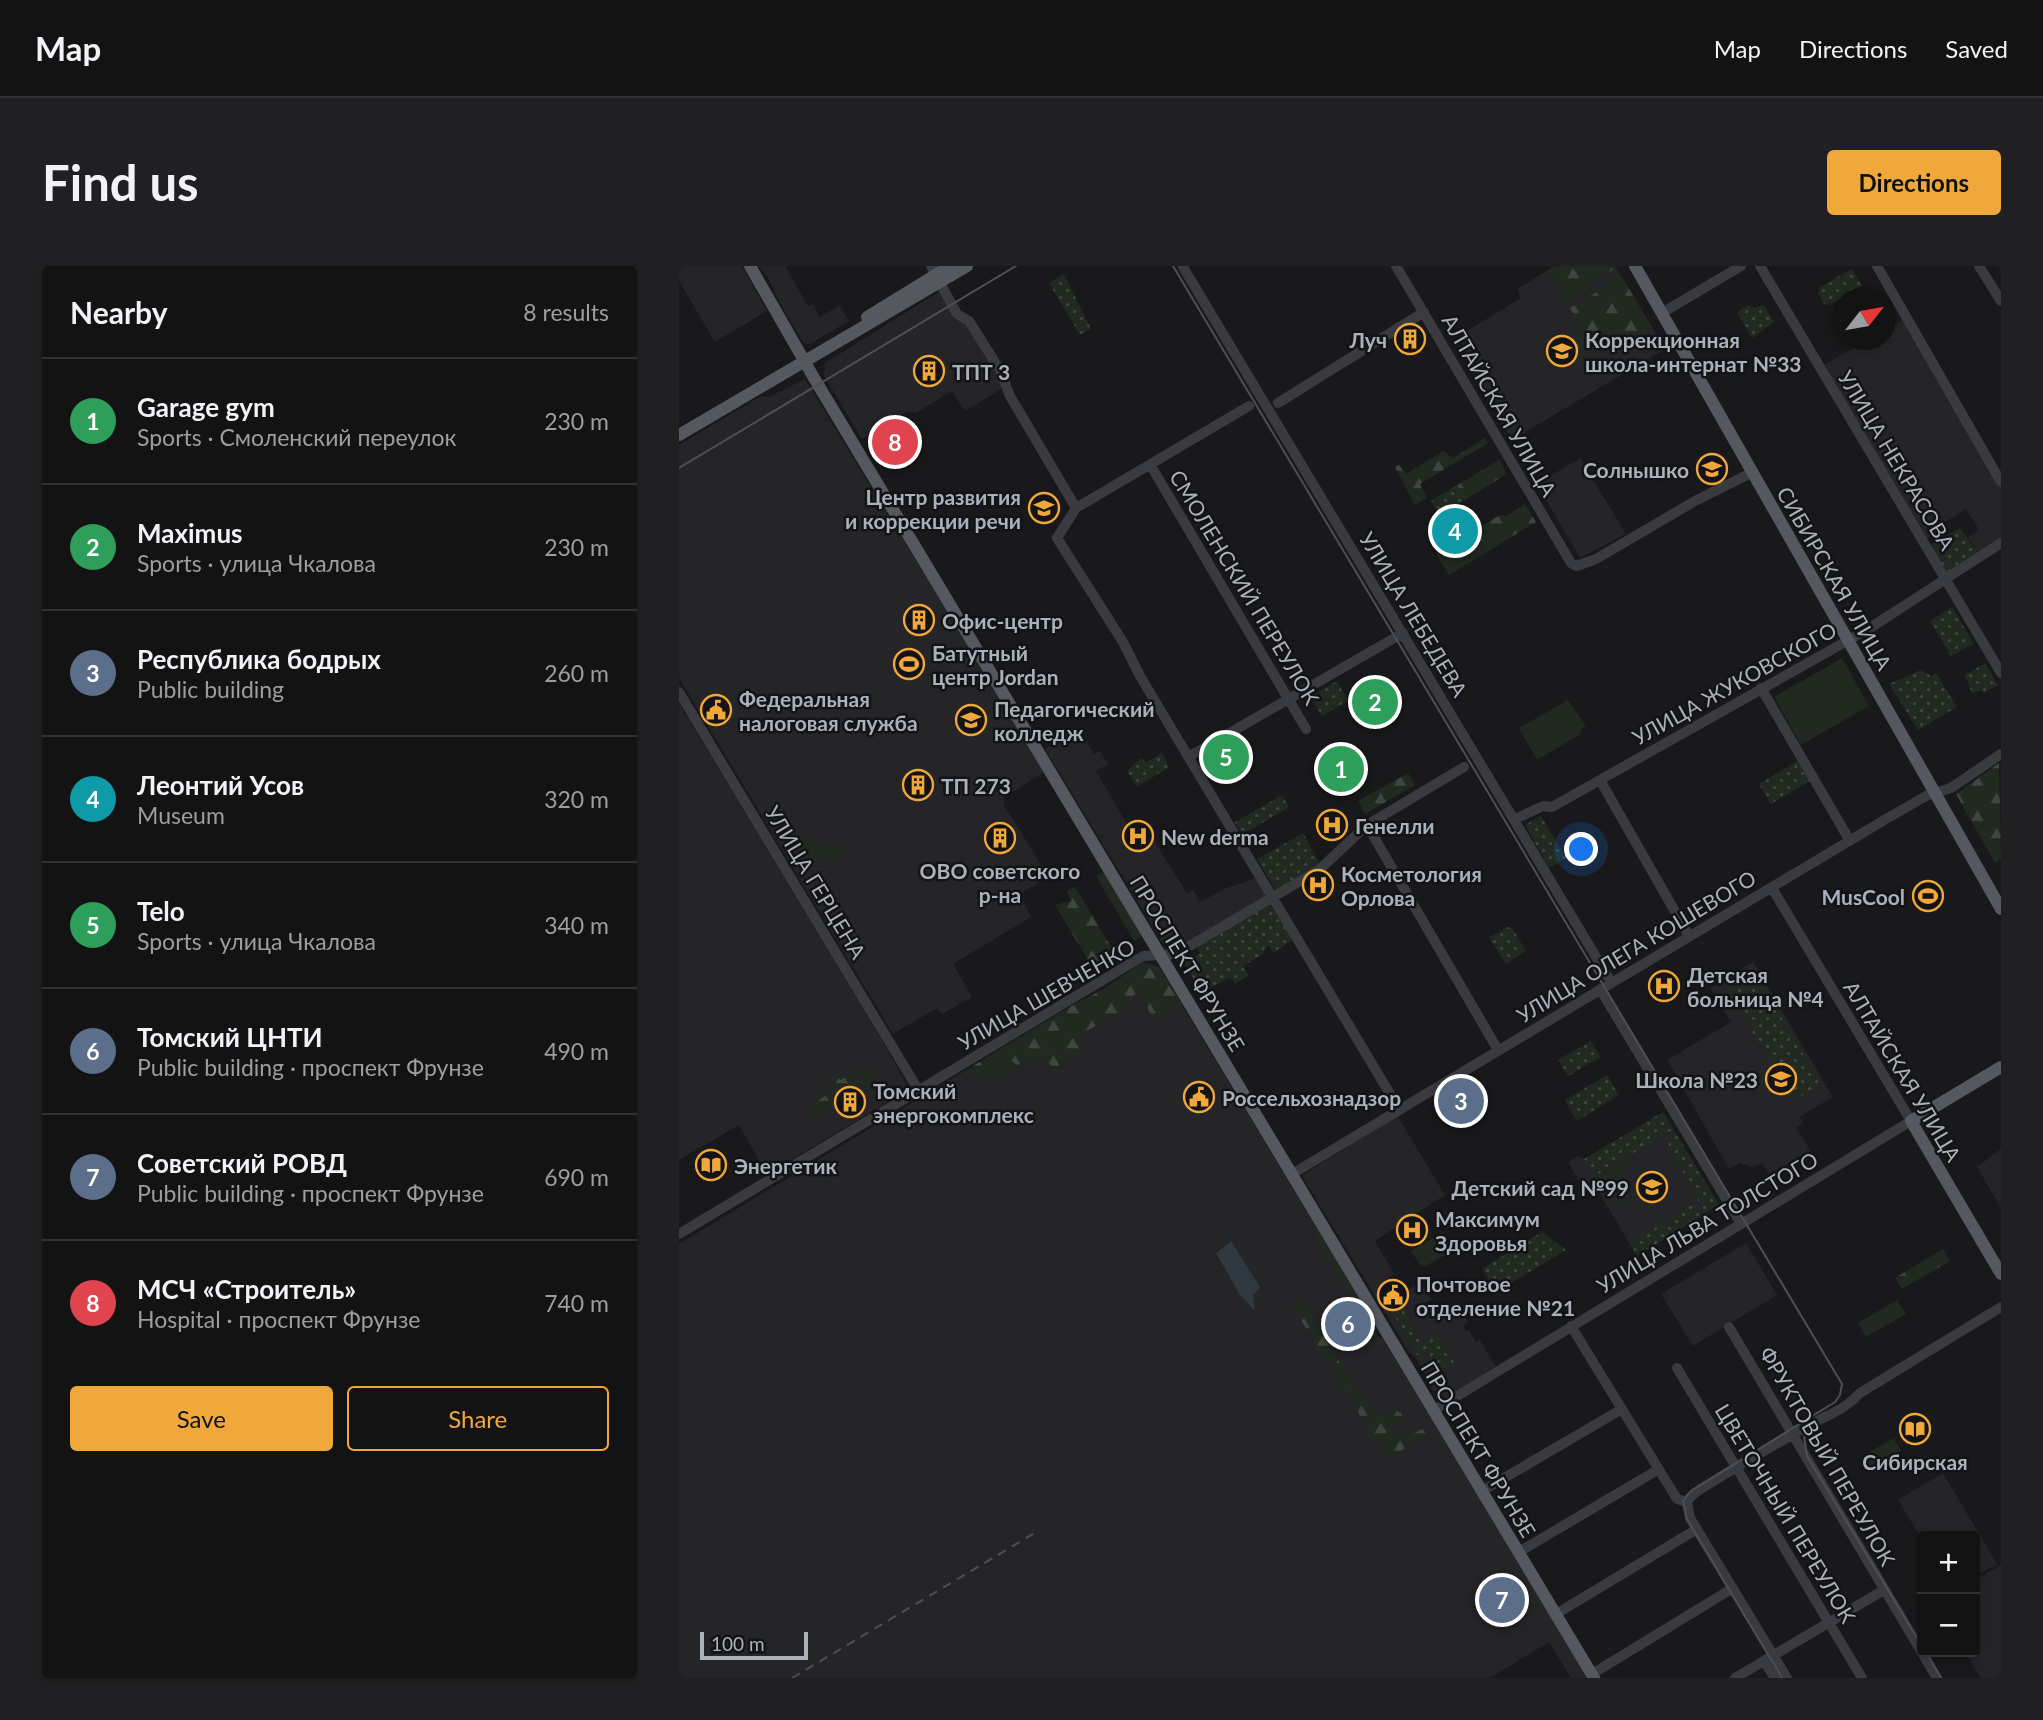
<!DOCTYPE html>
<html lang="en">
<head>
<meta charset="utf-8">
<style>
	:root { --surface:#131314; --page:#202022; --text:#f1f3f6; --muted:#9d9ea0; --line:#323234; --accent:#f0a83b }
	body { margin:0; font-family:Lato,sans-serif; background:var(--page); color:var(--text) }
	.controls { position:absolute; right:21px; bottom:21px; display:grid; overflow:hidden; border-radius:7px; box-shadow:0 4px 10px #0003 }
	.controls button { width:63px; height:63px; display:grid; place-items:center; padding:0; border:0; border-bottom:2px solid var(--line); background:var(--surface); color:var(--text); font:35px sans-serif }
	.compass { position:absolute; left:1154px; top:21px; width:63px; height:63px; border-radius:50%; background:var(--surface); box-shadow:0 4px 10px #0003; rotate:59deg }
	.scale { position:absolute; left:21px; bottom:18px; width:108px; box-sizing:border-box; padding-left:7px; border:4px solid #abb1ba; border-top:0; font-size:19px; line-height:24px; white-space:nowrap; color:#abb1ba; -webkit-text-stroke:5px #141416; paint-order:stroke }
	.you { position:absolute; left:903px; top:584px; width:24px; height:24px; margin:-18px; border:5px solid #fff; border-radius:50%; background:#1a73e8; box-shadow:0 0 0 10px #1a73e833 }
	.badge { display:grid; place-items:center; width:46px; height:46px; border-radius:50%; background:var(--accent); color:#fff; font-size:23px; font-weight:700 }
	.pin { position:absolute; translate:-50% -50%; border:4px solid #fff; box-shadow:0 2px 7px #0006 }
	.list { margin:0; padding:0; list-style:none }
	h2 { display:flex; justify-content:space-between; align-items:center; height:91px; margin:0; padding:0 28px; font-size:30px }
	h2 small { font-size:23px; font-weight:400; color:var(--muted) }
	.list li { display:grid; grid-template-columns:46px 1fr auto; gap:21px; align-items:center; box-sizing:border-box; height:126px; padding:0 28px; border-top:2px solid var(--line) }
	.list b { display:block; font-size:26px; white-space:nowrap }
	.list p { margin:0; font-size:23px; white-space:nowrap; color:var(--muted) }
	.list em { font-size:23px; font-style:normal; color:var(--muted) }
	.actions { display:flex; gap:14px; padding:21px 28px }
	.actions a { flex:1; padding:16px 0; border:2px solid var(--accent); border-radius:7px; text-align:center; font-size:24px; color:var(--accent) }
	.actions .main { background:var(--accent); color:#111 }
	.map { position:relative; flex:none; width:1322px; height:1412px; overflow:hidden; border-radius:7px }
	header { display:flex; align-items:center; gap:42px; box-sizing:border-box; height:98px; padding:0 35px; background:var(--surface); border-bottom:2px solid var(--line) }
	header strong { font-size:33px }
	nav { display:flex; gap:38px; margin-inline-start:auto; font-size:24px }
	.intro { display:flex; align-items:center; justify-content:space-between; box-sizing:border-box; height:168px; padding:0 42px }
	h1 { margin:0; font-size:49px }
	.button { padding:18px 32px; border-radius:7px; background:var(--accent); color:#111; font-size:24px; font-weight:700 }
	main { display:flex; gap:42px; padding:0 42px }
	aside { flex:1; background:var(--surface); border-radius:7px; box-shadow:0 4px 10px #0003 }
	.map>svg:first-child { display:block }
</style>
</head>
<body>
<header>
<strong>Map</strong>
<nav><a>Map</a><a>Directions</a><a>Saved</a></nav>
</header>
<div class="intro"><h1>Find us</h1><a class="button">Directions</a></div>
<main>
<aside>
<h2>Nearby<small>8 results</small></h2>
<ul class="list">
<li><span class="badge" style="background:#2e9e5b">1</span><div><b>Garage gym</b><p>Sports · Смоленский переулок</p></div><em>230 m</em></li>
<li><span class="badge" style="background:#2e9e5b">2</span><div><b>Maximus</b><p>Sports · улица Чкалова</p></div><em>230 m</em></li>
<li><span class="badge" style="background:#5c6f8a">3</span><div><b>Республика бодрых</b><p>Public building</p></div><em>260 m</em></li>
<li><span class="badge" style="background:#0f9aa8">4</span><div><b>Леонтий Усов</b><p>Museum</p></div><em>320 m</em></li>
<li><span class="badge" style="background:#2e9e5b">5</span><div><b>Telo</b><p>Sports · улица Чкалова</p></div><em>340 m</em></li>
<li><span class="badge" style="background:#5c6f8a">6</span><div><b>Томский ЦНТИ</b><p>Public building · проспект Фрунзе</p></div><em>490 m</em></li>
<li><span class="badge" style="background:#5c6f8a">7</span><div><b>Советский РОВД</b><p>Public building · проспект Фрунзе</p></div><em>690 m</em></li>
<li><span class="badge" style="background:#e0444e">8</span><div><b>МСЧ «Строитель»</b><p>Hospital · проспект Фрунзе</p></div><em>740 m</em></li>
</ul>
<div class="actions"><a class="main">Save</a><a>Share</a></div>
</aside>
<div class="map">
<svg width="1322" height="1412" viewBox="0 0 1322 1412">
	<defs>
		<pattern id="forest-firs" width="22" height="20" patternUnits="userSpaceOnUse" patternTransform="scale(1.75)"><rect width="22" height="20" fill="#212921"/><path d="M5 1l3.5 6h-7zM16 11l3.5 6h-7z" fill="#3f463f"/></pattern>
		<pattern id="park-dots" width="8" height="8" patternUnits="userSpaceOnUse" patternTransform="scale(1.75)"><rect width="8" height="8" fill="#212921"/><path d="M2 2h.1M6 6h.1" fill="none" stroke="#3f463f" stroke-width="1.8" stroke-linecap="round"/></pattern>
	</defs>
	<rect width="100%" height="100%" fill="#19191b"/>
	<!-- built -->
	<path fill="#252528" d="M0 0H63L88 45 36 76 0 15Z
		M79 0H106L129 40 134 38 141 51 161 39 170 55 131 78H125L102 39 88 9Z
		M876 0H936L986 83 833 174 783 88 784 80 778 71 842 32 838 23Z
		M261 25 288 59 318 106 324 122 286 145 273 125 237 147 228 145 183 173 145 110 146 97Z
		M1224 54 1322 222V275L1300 289 1289 271 1300 264 1287 243 1260 260 1262 264 1245 274 1143 100 1189 74H1206L1207 64Z
		M126 113 366 506 325 531V539L366 605 358 609 361 616 341 628 352 651 274 698 293 731 263 748 258 742 214 768 0 412V179L82 130 90 131Z
		M901 192 947 268 901 292 858 218Z
		M0 438 146 672 227 817 224 827 88 908 60 859 0 894Z
		M400 464 415 488 421 485 429 498 417 505 456 572 469 565 508 627 514 624 521 636 545 623 577 612 588 632 492 685 488 684 366 483Z
		M464 696 480 701 684 1039 698 1069 704 1073 908 1412H892L870 1376 811 1412H0V978L396 738 411 732Z
		M1074 696 1154 831 1120 851 1124 857 1117 862 1132 885 1091 909 1084 898 1072 901 1060 897 1050 903 988 794 1052 756 1031 722Z
		M984 846 1040 939 958 990 915 918 905 924 889 896 899 890 906 893Z
		M718 849 766 929 696 975 715 1008 702 1017 716 1039 727 1033 724 1026 742 1016 752 1033 746 1037 758 1053 780 1040 789 1056 784 1059 787 1065 790 1064 797 1076 801 1074 817 1101 767 1131 759 1130 750 1120 749 1112 736 1091 730 1086 623 910Z
		M1322 883V942L1298 901Z
		M1067 977 1098 1029 1014 1080 982 1028Z
		M1264 1207 1318 1298 1296 1310V1270L1243 1273 1219 1234Z
		M1322 1299V1412H1302L1286 1386H1296V1314Z"/>
	<!-- grass -->
	<path fill="#212921" d="M1163 392 1190 440 1122 479 1095 431Z
		M889 434 907 460 902 463V468L858 494 840 462Z
		M125 572 129 577 161 582 163 586 149 595 131 591 119 597 117 593 125 580 122 574Z
		M425 606 463 670 455 675 417 610Z
		M322 789 330 791 338 799C325 807 303 822 291 808L294 800 296 802Z
		M950 894 953 899 941 907 947 917 934 925 941 938 954 930V934L941 942 937 940 923 915 925 909Z
		M639 964 684 1039 685 1047 682 1049 635 971Z
		M764 966 773 980 764 985 768 991 763 990 746 1001 742 1000 732 985Z
		M1218 1034 1227 1048 1187 1071 1179 1057Z
		M1215 1172 1222 1185 1192 1203 1184 1190Z"/>
	<!-- forest -->
	<path fill="url(#forest-firs)" d="M876 0H936L937 2 885 33 868 5Z
		M943 11 973 61 951 74 946 65 898 94 886 75 904 63 891 42Z
		M806 172 809 177 741 218 748 232 736 239 716 201 720 199 727 208 764 185 774 192Z
		M820 194 828 208 761 249 752 235Z
		M846 238 857 256 770 309 757 288 823 248 826 251Z
		M1320 497 1322 593 1316 597 1277 528Z
		M729 507 736 519 686 548 679 535Z
		M396 621 437 689 414 702 376 639 392 635 388 625Z
		M464 696 480 701 503 738 474 755 465 732 455 728 446 745 405 766 401 773 405 786 400 790 388 786 384 788 386 796 376 803 362 789 338 799C318 784 317 794 296 802L294 800 396 738 436 717Z
		M187 800 195 814 134 851 131 840 152 826 149 812 155 809 162 814Z
		M1264 983 1271 995 1223 1023 1216 1012Z
		M622 1036 638 1054 655 1088 690 1142 698 1148 715 1144 722 1147 724 1153 715 1162 713 1169 721 1170 726 1164 730 1170 743 1163 747 1165 746 1170 708 1193 614 1041Z"/>
	<!-- park -->
	<path fill="url(#park-dots)" d="M1173 3 1183 20 1151 39 1145 38 1139 27 1141 21Z
		M385 8 412 63 401 69 370 17Z
		M1070 39 1076 42 1085 39 1095 56 1073 72 1058 46Z
		M780 219 788 232 761 249 752 235Z
		M1281 262 1300 289 1268 309 1249 281Z
		M1273 341 1295 378 1272 390 1251 355Z
		M1306 397 1319 419 1305 427 1303 424 1293 427 1286 409Z
		M1242 404 1252 410 1257 407 1278 441 1239 464 1210 418Z
		M658 415 669 435 643 450 631 431Z
		M483 487 490 501 458 521 448 505 462 492 467 496Z
		M1120 494 1131 515 1092 538 1080 518Z
		M603 529 610 541 563 569 556 556Z
		M862 550 887 592 870 602 846 559Z
		M624 567 641 598 597 625 578 593Z
		M589 639 593 641 614 674 594 687 590 680 586 682 584 688 564 700 570 709 556 718 551 711 523 727 505 697 521 687 517 680Z
		M828 661 833 662 847 685 827 698 810 672Z
		M1075 705 1142 818 1114 835 1047 721Z
		M912 775 922 791 889 810 879 794Z
		M928 809 940 829 898 855 886 834Z
		M984 846 995 863 916 910 905 893Z
		M997 867 1040 939 1026 947 988 876Z
		M1015 937 1022 950 958 990 951 978Z
		M863 966 887 984 817 1026 803 1003Z
		M724 1044 744 1077 759 1069 775 1096 759 1106 747 1085 738 1089 715 1049Z"/>
	<!-- water -->
	<path fill="#2f393f" d="M552 975 581 1021 574 1029 576 1045 561 1029 537 987Z"/>
	<g fill="none" stroke-linecap="round" stroke-linejoin="round">
		<!-- minor -->
		<path stroke="#3a3b40" stroke-width="10" d="M252 0 278 48 290 55 321 104 331 130 397 242
			M717 0 892 297 898 300 917 293 1016 235 1074 206
			M1081 0 1322 407
			M1198 0 1322 216
			M1300 0 1322 35
			M504 1 932 716
			M983 47 1062 0
			M599 137 745 46
			M570 140 397 242 378 272 444 376 461 410 720 843
			M472 200 627 463
			M1082 422 1171 575
			M0 426 240 825
			M509 491 724 367
			M921 514 1010 670
			M836 553 864 540 873 541 1191 362 1322 277
			M688 559 819 784
			M921 723 1062 958
			M613 908 1207 553 1249 529 1272 522 1322 488
			M0 968 464 690 497 688 640 604 688 559 785 501
			M892 1060 998 1233 1008 1236 1011 1252 1108 1412
			M1050 1061 1258 1412
			M998 1102 1183 1412
			M755 1144 1232 855 1093 622
			M803 1225 943 1143
			M1008 1236C1014 1225 1028 1220 1038 1213 1067 1195 1097 1178 1127 1161 1147 1149 1165 1145 1181 1127L1322 1041
			M840 1286 980 1203
			M877 1348 1018 1263
			M1085 1395 1096 1412
			M913 1408 1054 1322
			M1056 1412 1205 1324"/>
		<!-- major -->
		<path stroke="#56585f" stroke-width="12" d="M71 0 135 112 915 1412
			M956 0 1322 643
			M188 51 271 0
			M0 169 288 0
			M1322 801 1232 855 1322 1008"/>
		<!-- tram -->
		<path stroke="#4d4f55" stroke-width="2" d="M494 0 1163 1118 1161 1129 1156 1136 1012 1225 1004 1235 1008 1253 1103 1412
			M0 202 337 0
			M1137 1155 1125 1170 1128 1190 1243 1380
			M1247 1386 1262 1412"/>
		<!-- rail -->
		<path stroke="#4d4f55" stroke-width="2" stroke-dasharray="9 7" stroke-linecap="butt" d="M113 1412 359 1265"/>
	</g>
	<!-- icons -->
	<defs>
		<g id="building-ring" transform="scale(1.575)"><circle r="9.5" fill="#141416" stroke="#f0a83b" stroke-width="1.5"/><path d="M-4-6H4V6H1V3H-1V6H-4ZM-2.5-4.3h1.7v1.8h-1.7ZM.8-4.3h1.7v1.8H.8ZM-2.5-1h1.7V.8h-1.7ZM.8-1h1.7V.8H.8Z" fill="#f0a83b"/></g>
		<g id="school-ring" transform="scale(1.575)"><circle r="9.5" fill="#141416" stroke="#f0a83b" stroke-width="1.5"/><path d="M0-5L7-2L0 1L-7-2ZM-4 1L0 2.5L4 1V4Q0 6-4 4Z" fill="#f0a83b"/></g>
		<g id="stadium-ring" transform="scale(1.575)"><circle r="9.5" fill="#141416" stroke="#f0a83b" stroke-width="1.5"/><path d="M0-5a6.5 5 0 1 0 0 10a6.5 5 0 1 0 0-10ZM-3.5-1.8h7v3.6h-7Z" fill="#f0a83b"/></g>
		<g id="civic-ring" transform="scale(1.575)"><circle r="9.5" fill="#141416" stroke="#f0a83b" stroke-width="1.5"/><path d="M-.6-6.5H3V-4.5H.6V-3L4-1V1h2V6H-6V1h2V-1L-.6-3ZM-1.2 2.5V6h2.4V2.5Z" fill="#f0a83b"/></g>
		<g id="university-ring" transform="scale(1.575)"><circle r="9.5" fill="#141416" stroke="#f0a83b" stroke-width="1.5"/><path d="M0-5L7-2L0 1L-7-2ZM-4 1L0 2.5L4 1V4Q0 6-4 4Z" fill="#f0a83b"/></g>
		<g id="hospital-ring" transform="scale(1.575)"><circle r="9.5" fill="#141416" stroke="#f0a83b" stroke-width="1.5"/><path d="M-5-5h3v3.5h4V-5h3V5h-3V1.5h-4V5h-3Z" fill="#f0a83b"/></g>
		<g id="library-ring" transform="scale(1.575)"><circle r="9.5" fill="#141416" stroke="#f0a83b" stroke-width="1.5"/><path d="M-6-4Q-3-5.5-.7-3.5V5Q-3 3-6 4ZM6-4Q3-5.5 .7-3.5V5Q3 3 6 4Z" fill="#f0a83b"/></g>
	</defs>
	<g fill-rule="evenodd">
		<use href="#building-ring" x="731" y="73"/>
		<use href="#school-ring" x="883" y="85"/>
		<use href="#building-ring" x="250" y="105"/>
		<use href="#school-ring" x="1033" y="203"/>
		<use href="#school-ring" x="365" y="242"/>
		<use href="#building-ring" x="240" y="354"/>
		<use href="#stadium-ring" x="230" y="398"/>
		<use href="#civic-ring" x="37" y="444"/>
		<use href="#university-ring" x="292" y="454"/>
		<use href="#building-ring" x="239" y="519"/>
		<use href="#hospital-ring" x="653" y="559"/>
		<use href="#hospital-ring" x="459" y="570"/>
		<use href="#building-ring" x="321" y="572"/>
		<use href="#hospital-ring" x="639" y="619"/>
		<use href="#stadium-ring" x="1249" y="630"/>
		<use href="#hospital-ring" x="985" y="720"/>
		<use href="#school-ring" x="1102" y="813"/>
		<use href="#civic-ring" x="520" y="831"/>
		<use href="#building-ring" x="171" y="836"/>
		<use href="#library-ring" x="32" y="899"/>
		<use href="#school-ring" x="973" y="921"/>
		<use href="#hospital-ring" x="733" y="964"/>
		<use href="#civic-ring" x="714" y="1029"/>
		<use href="#library-ring" x="1236" y="1163"/>
	</g>
	<g text-anchor="middle" dominant-baseline="central" stroke-width="5" stroke-linejoin="round" paint-order="stroke">
		<!-- poi labels -->
		<g font-size="21" font-weight="bold" fill="#abb1ba" stroke="#141416" text-anchor="start">
			<text x="708" y="73" text-anchor="end">Луч</text>
			<text x="906" y="73">Коррекционная<tspan x="906" dy="24">школа-интернат №33</tspan></text>
			<text x="273" y="105">ТПТ 3</text>
			<text x="1010" y="203" text-anchor="end">Солнышко</text>
			<text x="342" y="230" text-anchor="end">Центр развития<tspan x="342" dy="24">и коррекции речи</tspan></text>
			<text x="263" y="354">Офис-центр</text>
			<text x="253" y="386">Батутный<tspan x="253" dy="24">центр Jordan</tspan></text>
			<text x="60" y="432">Федеральная<tspan x="60" dy="24">налоговая служба</tspan></text>
			<text x="315" y="442">Педагогический<tspan x="315" dy="24">колледж</tspan></text>
			<text x="262" y="519">ТП 273</text>
			<text x="676" y="559">Генелли</text>
			<text x="482" y="570">New derma</text>
			<text x="321" y="604" text-anchor="middle">ОВО советского<tspan x="321" dy="24">р-на</tspan></text>
			<text x="662" y="607">Косметология<tspan x="662" dy="24">Орлова</tspan></text>
			<text x="1226" y="630" text-anchor="end">MusCool</text>
			<text x="1008" y="708">Детская<tspan x="1008" dy="24">больница №4</tspan></text>
			<text x="1079" y="813" text-anchor="end">Школа №23</text>
			<text x="194" y="824">Томский<tspan x="194" dy="24">энергокомплекс</tspan></text>
			<text x="543" y="831">Россельхознадзор</text>
			<text x="55" y="899">Энергетик</text>
			<text x="950" y="921" text-anchor="end">Детский сад №99</text>
			<text x="756" y="952">Максимум<tspan x="756" dy="24">Здоровья</tspan></text>
			<text x="737" y="1017">Почтовое<tspan x="737" dy="24">отделение №21</tspan></text>
			<text x="1236" y="1195" text-anchor="middle">Сибирская</text>
		</g>
		<!-- street labels -->
		<g font-size="21" fill="#abb1ba" stroke="#141416">
			<text transform="translate(821 139) rotate(60)">АЛТАЙСКАЯ УЛИЦА</text>
			<text transform="translate(1218 194) rotate(59)">УЛИЦА НЕКРАСОВА</text>
			<text transform="translate(1156 312) rotate(60)">СИБИРСКАЯ УЛИЦА</text>
			<text transform="translate(566 321) rotate(59)">СМОЛЕНСКИЙ ПЕРЕУЛОК</text>
			<text transform="translate(735 348) rotate(59)">УЛИЦА ЛЕБЕДЕВА</text>
			<text transform="translate(1055 417) rotate(-29)">УЛИЦА ЖУКОВСКОГО</text>
			<text transform="translate(137 616) rotate(59)">УЛИЦА ГЕРЦЕНА</text>
			<text transform="translate(957 680) rotate(-31)">УЛИЦА ОЛЕГА КОШЕВОГО</text>
			<text transform="translate(509 697) rotate(59)">ПРОСПЕКТ ФРУНЗЕ</text>
			<text transform="translate(367 728) rotate(-30)">УЛИЦА ШЕВЧЕНКО</text>
			<text transform="translate(1224 805) rotate(59)">АЛТАЙСКАЯ УЛИЦА</text>
			<text transform="translate(1028 956) rotate(-31)">УЛИЦА ЛЬВА ТОЛСТОГО</text>
			<text transform="translate(800 1183) rotate(59)">ПРОСПЕКТ ФРУНЗЕ</text>
			<text transform="translate(1149 1190) rotate(60)">ФРУКТОВЫЙ ПЕРЕУЛОК</text>
			<text transform="translate(1107 1247) rotate(59)">ЦВЕТОЧНЫЙ ПЕРЕУЛОК</text>
		</g>
	</g>
</svg>
<div class="controls">
<button>+</button>
<button>−</button>
</div>
<svg class="compass" viewBox="-18 -18 36 36"><path d="M0-13l5 13h-10z" fill="#e53935"/><path d="M0 13l5-13h-10z" fill="#9d9ea0"/></svg>
<div class="scale">100 m</div>
<div class="you"></div>
<div class="pin badge" style="left:662px;top:503px;background:#2e9e5b">1</div>
<div class="pin badge" style="left:696px;top:436px;background:#2e9e5b">2</div>
<div class="pin badge" style="left:782px;top:835px;background:#5c6f8a">3</div>
<div class="pin badge" style="left:776px;top:265px;background:#0f9aa8">4</div>
<div class="pin badge" style="left:547px;top:491px;background:#2e9e5b">5</div>
<div class="pin badge" style="left:669px;top:1058px;background:#5c6f8a">6</div>
<div class="pin badge" style="left:823px;top:1334px;background:#5c6f8a">7</div>
<div class="pin badge" style="left:216px;top:176px;background:#e0444e">8</div>
</div>
</main>
</body>
</html>
